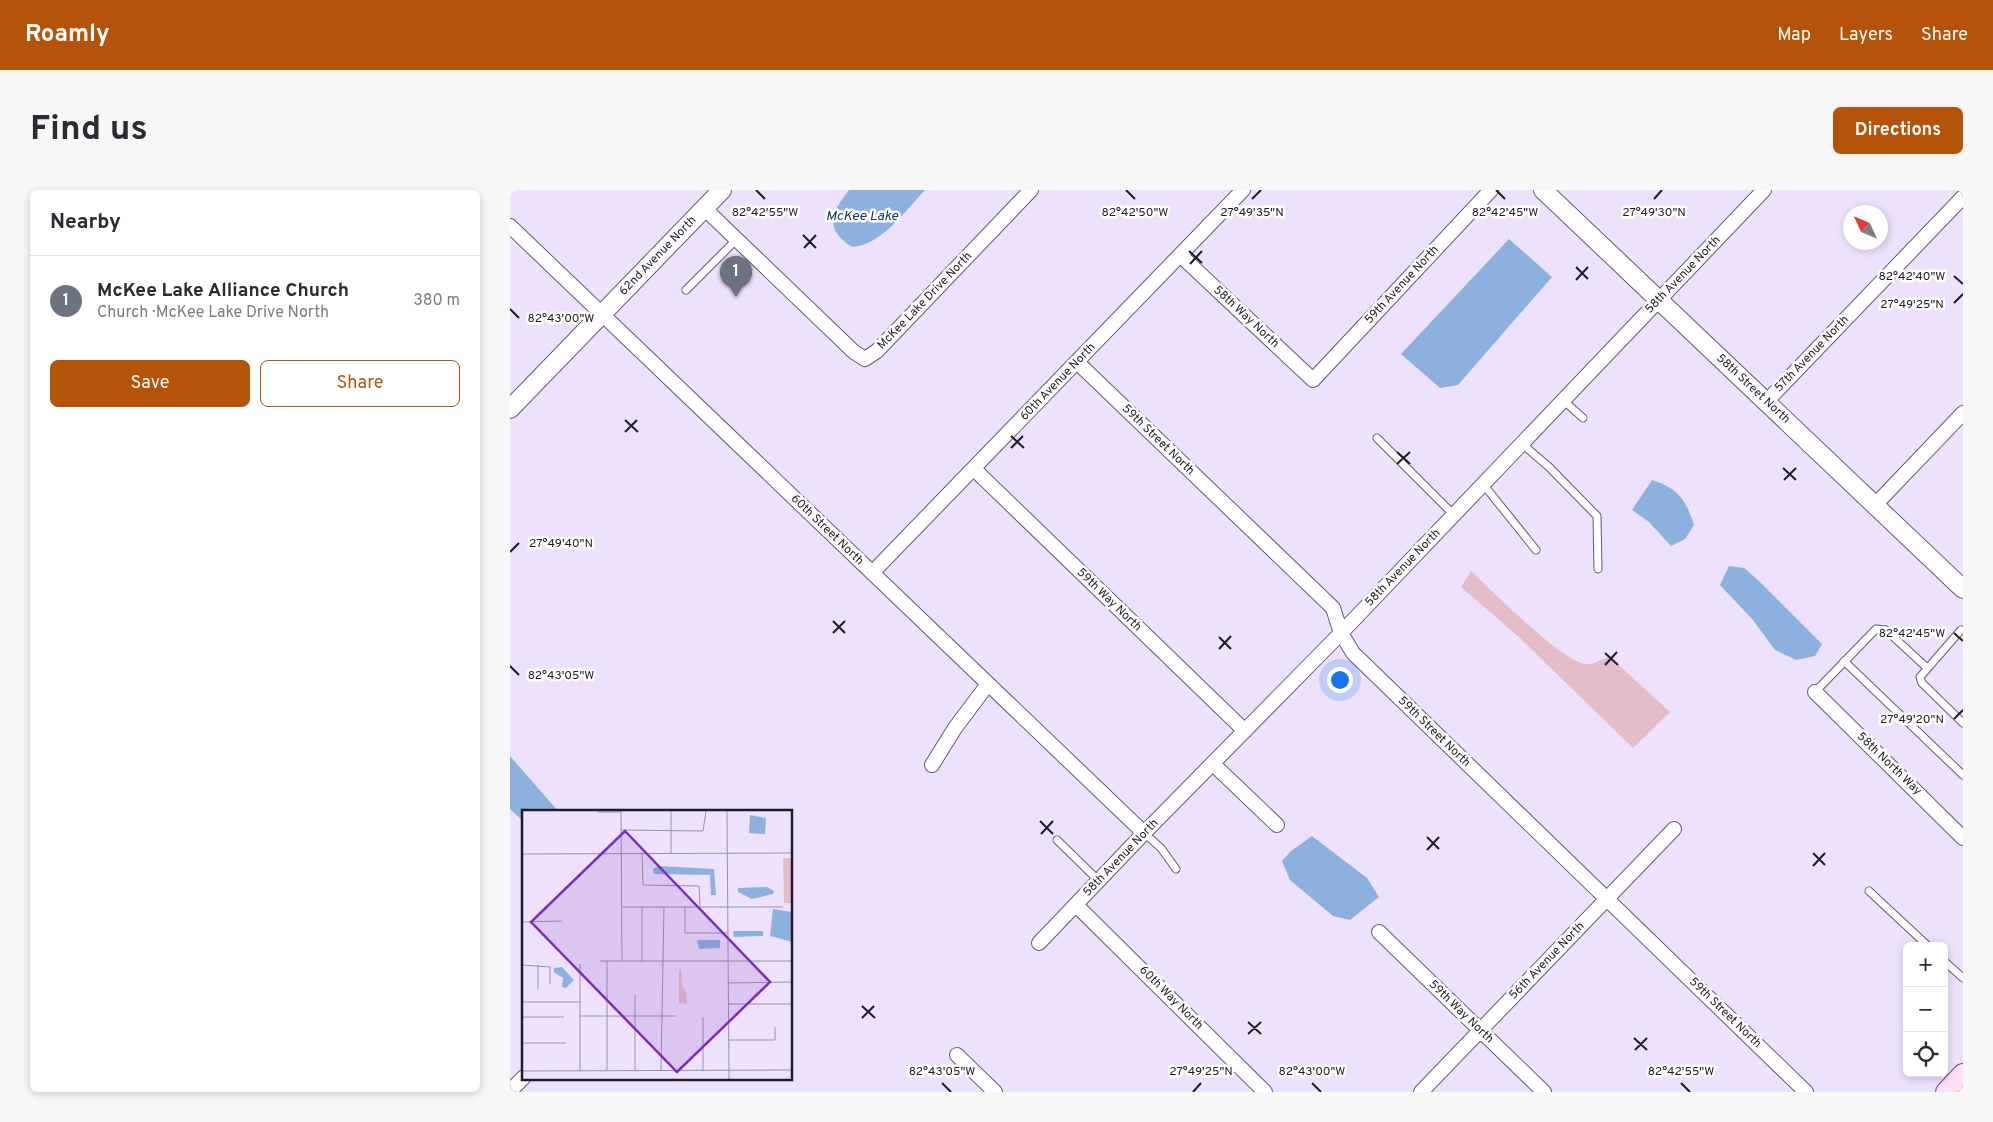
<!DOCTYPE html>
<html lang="en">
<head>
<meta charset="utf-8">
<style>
	:root { --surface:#fff; --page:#f7f7f7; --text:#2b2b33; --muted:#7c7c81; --line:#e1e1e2; --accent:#b45309 }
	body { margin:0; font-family:Overpass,sans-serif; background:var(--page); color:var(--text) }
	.controls { position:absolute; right:15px; bottom:15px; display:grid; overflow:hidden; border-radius:8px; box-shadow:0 2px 8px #0003 }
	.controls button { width:45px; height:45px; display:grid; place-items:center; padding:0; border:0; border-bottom:1px solid var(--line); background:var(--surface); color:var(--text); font:25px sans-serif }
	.compass { position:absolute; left:1333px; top:15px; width:45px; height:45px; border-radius:50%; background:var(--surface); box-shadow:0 2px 8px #0003; rotate:314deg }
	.you { position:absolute; left:829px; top:489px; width:18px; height:18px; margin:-12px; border:4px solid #fff; border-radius:50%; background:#1a73e8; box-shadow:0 0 0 8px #1a73e833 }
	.badge { display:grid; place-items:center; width:32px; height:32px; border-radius:50%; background:var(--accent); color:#fff; font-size:16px; font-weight:700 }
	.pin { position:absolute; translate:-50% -41px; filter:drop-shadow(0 1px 2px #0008) }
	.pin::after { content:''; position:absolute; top:26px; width:18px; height:15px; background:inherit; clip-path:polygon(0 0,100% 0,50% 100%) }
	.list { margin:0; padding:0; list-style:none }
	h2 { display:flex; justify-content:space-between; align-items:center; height:65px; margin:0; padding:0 20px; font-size:21px }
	h2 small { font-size:16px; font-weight:400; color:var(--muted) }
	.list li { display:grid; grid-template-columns:32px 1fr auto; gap:15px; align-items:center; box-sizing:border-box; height:90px; padding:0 20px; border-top:1px solid var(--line) }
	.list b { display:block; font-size:19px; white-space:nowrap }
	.list p { margin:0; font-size:16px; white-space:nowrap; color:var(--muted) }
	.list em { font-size:16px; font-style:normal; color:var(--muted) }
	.actions { display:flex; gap:10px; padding:15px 20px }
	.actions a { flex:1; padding:11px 0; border:1px solid var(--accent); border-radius:8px; text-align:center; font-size:18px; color:var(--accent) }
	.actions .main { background:var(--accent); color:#fff }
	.icon { flex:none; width:28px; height:28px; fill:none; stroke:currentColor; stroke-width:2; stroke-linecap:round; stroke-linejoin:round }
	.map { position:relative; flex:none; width:1453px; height:902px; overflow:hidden; border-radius:8px }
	header { display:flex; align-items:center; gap:30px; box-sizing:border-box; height:70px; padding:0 25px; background:var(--accent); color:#fff }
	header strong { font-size:24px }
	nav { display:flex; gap:28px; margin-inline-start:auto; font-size:18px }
	.intro { display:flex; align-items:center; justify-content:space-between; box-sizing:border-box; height:120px; padding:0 30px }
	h1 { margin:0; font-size:35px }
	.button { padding:12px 22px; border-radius:8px; background:var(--accent); color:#fff; font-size:18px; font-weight:700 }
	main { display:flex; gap:30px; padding:0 30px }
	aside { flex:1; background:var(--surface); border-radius:8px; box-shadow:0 2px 8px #0003 }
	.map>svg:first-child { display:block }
</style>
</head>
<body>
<header>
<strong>Roamly</strong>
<nav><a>Map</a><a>Layers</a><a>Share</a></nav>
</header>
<div class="intro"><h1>Find us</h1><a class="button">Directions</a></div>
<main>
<aside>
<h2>Nearby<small></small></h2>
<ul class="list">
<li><span class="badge" style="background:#6b7280">1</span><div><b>McKee Lake Alliance Church</b><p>Church · McKee Lake Drive North</p></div><em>380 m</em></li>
</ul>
<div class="actions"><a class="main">Save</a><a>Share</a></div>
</aside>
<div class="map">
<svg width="1453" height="902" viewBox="0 0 1453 902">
	<rect width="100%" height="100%" fill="#ede1fb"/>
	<!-- green -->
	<path fill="#e3bcc7" d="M961 381C981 400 1052 471 1075 474 1084 476 1090 469 1100 467L1160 522 1123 558 1010 448 951 397Z"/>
	<!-- water -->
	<path fill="#8db1de" d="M339 0H415C395 21 372 55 342 57 314 39 321 23 339 0Z
		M999 49 1042 87 948 195 930 198 891 164Z
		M1142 290C1168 298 1176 310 1184 335L1175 349 1161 356 1139 332 1122 320Z
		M1219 376 1234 378 1248 390 1312 454 1305 466 1286 470 1265 460 1243 430 1210 395Z
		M0 566 48 621H14V632L0 619Z
		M802 646 857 688 869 707 840 730 823 726 780 690 772 671 781 661Z"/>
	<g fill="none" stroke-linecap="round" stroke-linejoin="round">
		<!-- service casing -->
		<g stroke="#665874" stroke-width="9">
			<path id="service" d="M176 100 227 49
				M1053 210 1073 228
				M867 248 944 325
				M1012 254 1039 277 1087 326 1088 379
				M973 294 1026 360
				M1451 440 1410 487 1412 493 1453 533
				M1334 471 1453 585
				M1305 502 1366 439 1376 440 1416 477
				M634 643 651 658 666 679
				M547 650 589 691
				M1359 701 1418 756
				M1434 771 1453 788"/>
		</g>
		<!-- minor casing -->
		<g stroke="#665874" stroke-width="16">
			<path id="minor" d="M194 18 344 162 355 169 367 161 521 0
				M0 36 634 643
				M670 65 803 190 981 0
				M567 172 823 418 831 443 843 463 1296 902
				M1256 212 1453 7
				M464 279 735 541
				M1365 315 1453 223
				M362 383 733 0
				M1305 502 1453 648
				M703 574 767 635
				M422 575 445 538 478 494
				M566 715 755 902
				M869 742 1034 902
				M529 753 634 643 831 443 1254 0
				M447 865 485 902
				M0 901 14 887
				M911 902 1164 639"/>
		</g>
		<!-- tertiary casing -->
		<g stroke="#665874" stroke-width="20">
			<path id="tertiary" d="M1033 0 1453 399
				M0 219 212 0"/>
		</g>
		<!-- secondary casing -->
		<g stroke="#665874" stroke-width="22">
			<path id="secondary" d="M1436 902 1453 884"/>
		</g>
		<!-- service -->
		<use href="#service" stroke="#fff" stroke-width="7"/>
		<!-- minor -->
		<use href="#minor" stroke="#fff" stroke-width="14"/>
		<!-- tertiary -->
		<use href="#tertiary" stroke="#fff" stroke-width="18"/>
		<!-- secondary -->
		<use href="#secondary" stroke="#fbe0f7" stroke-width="20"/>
	</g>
	<!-- ticks -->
	<path fill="none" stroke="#211b27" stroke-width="2" d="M246 0 255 9M616 0 625 9M986 0 995 9M742 9 751 0M1144 9 1152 0M293 45 306 58M294 58 306 45M679 61 692 73M680 74 692 61M1066 77 1078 89M1444 86 1453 94M1066 90 1078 77M1444 113 1453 104M0 119 9 128M115 230 128 242M115 242 127 230M501 246 514 258M501 258 513 246M887 262 900 274M887 274 900 262M1273 278 1286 290M1274 290 1286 278M0 362 9 353M323 431 335 443M323 443 335 431M1444 443 1453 451M709 447 721 459M709 459 721 446M1095 463 1108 475M1095 475 1107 462M0 476 9 485M1444 529 1453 520M530 631 543 644M531 644 543 631M917 647 929 659M917 660 929 647M1303 663 1315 675M1303 676 1315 663M352 816 365 828M352 828 364 816M738 832 751 844M738 844 751 832M1124 848 1137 860M1125 860 1137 848M432 893 441 902M802 893 811 902M1171 893 1180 902M683 902 691 893"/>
	<g text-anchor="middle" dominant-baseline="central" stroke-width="5" stroke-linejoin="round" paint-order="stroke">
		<!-- street labels -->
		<g font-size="12" fill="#211b27" stroke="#fff">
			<text transform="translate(148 66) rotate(-46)">62nd Avenue North</text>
			<text transform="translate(1173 85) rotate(-46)">58th Avenue North</text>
			<text transform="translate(892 95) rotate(-47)">59th Avenue North</text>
			<text transform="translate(415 111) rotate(-46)">McKee Lake Drive North</text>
			<text transform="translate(736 127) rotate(43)">58th Way North</text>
			<text transform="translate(1302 164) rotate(-46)">57th Avenue North</text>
			<text transform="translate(548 192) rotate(-46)">60th Avenue North</text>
			<text transform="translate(1243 199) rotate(43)">58th Street North</text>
			<text transform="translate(648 250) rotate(44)">59th Street North</text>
			<text transform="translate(317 340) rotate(44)">60th Street North</text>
			<text transform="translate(893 378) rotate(-46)">58th Avenue North</text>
			<text transform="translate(599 410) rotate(44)">59th Way North</text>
			<text transform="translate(924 542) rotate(44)">59th Street North</text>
			<text transform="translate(1379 574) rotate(44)">58th North Way</text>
			<text transform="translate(611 668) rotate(-46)">58th Avenue North</text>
			<text transform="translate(1037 771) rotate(-46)">56th Avenue North</text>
			<text transform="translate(661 808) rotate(45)">60th Way North</text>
			<text transform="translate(951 822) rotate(44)">59th Way North</text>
			<text transform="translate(1215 823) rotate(44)">59th Street North</text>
		</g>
		<!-- water labels -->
		<g font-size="14" font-style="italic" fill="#0c325b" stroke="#fff">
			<text x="352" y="26">McKee Lake</text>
		</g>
	</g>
	<!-- overview -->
	<g transform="translate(12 620)">
		<rect width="270" height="270" fill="#ede1fb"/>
		<path d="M261 48H270V93H262ZM159 159 160 176 164 182 165 194 157 193V160Z" fill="#e3bcc7"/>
		<path d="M228 5 244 8 243 24 227 23ZM136 56 192 59 194 85H189L188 65 132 64 131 59ZM245 77 252 81 251 84 230 89 216 82V78ZM251 99 270 102V132L248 126ZM211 121H241V126L212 127ZM175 130H198V138L177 139ZM40 157 52 170 44 178 40 177 41 168 32 162V158Z" fill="#8db1de"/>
		<path fill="none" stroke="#9b92a6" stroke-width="1" d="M99 1 100 151M149 1V43M205 1 207 269M75 2H99M99 20 181 21 184 1M120 43 121 75 177 76 178 97M0 44 270 43M99 97H261M163 97V123H206M0 112 40 111M78 151H270M120 152V97M58 154V260M0 155 28 157V174M16 155V179M206 173 270 172M113 185V260M0 192H58M207 194H270M58 206H153M0 207H42M207 230H253V217M0 233H44M85 260V151M139 260 142 97M181 260V207M0 261 270 260"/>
		<path fill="#7b2cbf" fill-opacity="0.15" stroke="#7b2cbf" stroke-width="2.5" d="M103 21 248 172 155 262 9 112Z"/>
		<rect width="270" height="270" fill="none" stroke="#211b27" stroke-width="2.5"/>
	</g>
	<g font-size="12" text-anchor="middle" fill="#211b27" stroke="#fff" stroke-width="5" stroke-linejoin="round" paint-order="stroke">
		<text x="255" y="26">82°42'55"W</text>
		<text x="625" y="26">82°42'50"W</text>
		<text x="995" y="26">82°42'45"W</text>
		<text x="742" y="26">27°49'35"N</text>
		<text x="1144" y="26">27°49'30"N</text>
		<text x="1402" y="90">82°42'40"W</text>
		<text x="1402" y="118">27°49'25"N</text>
		<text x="51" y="132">82°43'00"W</text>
		<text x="51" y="357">27°49'40"N</text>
		<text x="1402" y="447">82°42'45"W</text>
		<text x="51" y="489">82°43'05"W</text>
		<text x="1402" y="533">27°49'20"N</text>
		<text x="691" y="885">27°49'25"N</text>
		<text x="432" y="885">82°43'05"W</text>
		<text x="802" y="885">82°43'00"W</text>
		<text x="1171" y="885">82°42'55"W</text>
	</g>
</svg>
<div class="controls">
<button>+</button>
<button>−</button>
<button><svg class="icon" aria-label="locate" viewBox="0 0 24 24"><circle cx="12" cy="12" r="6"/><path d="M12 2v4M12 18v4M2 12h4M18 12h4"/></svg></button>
</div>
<svg class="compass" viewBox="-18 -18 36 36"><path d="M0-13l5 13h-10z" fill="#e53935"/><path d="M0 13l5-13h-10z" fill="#7c7c81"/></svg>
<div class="you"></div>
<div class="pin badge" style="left:226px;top:107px;background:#6b7280">1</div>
</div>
</main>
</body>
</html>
